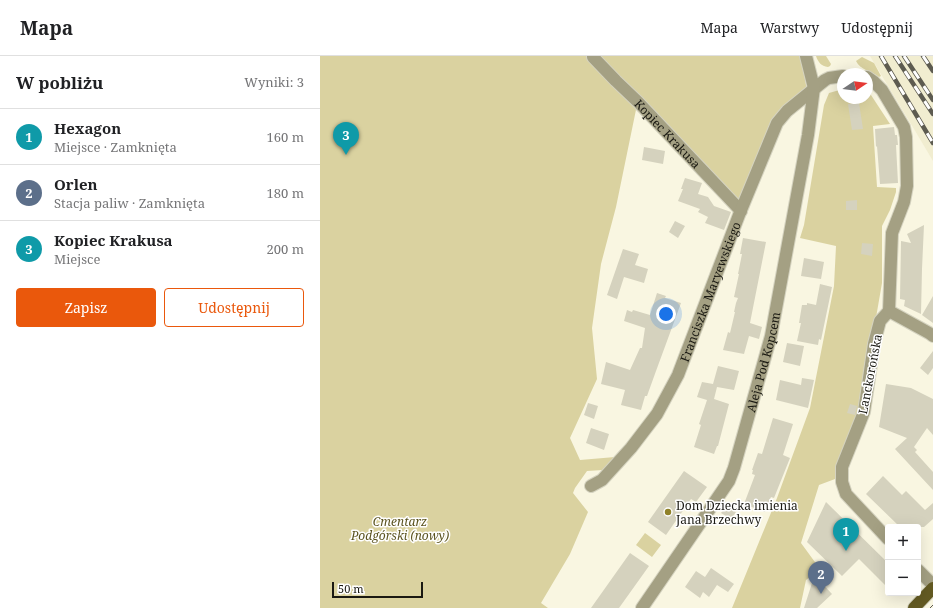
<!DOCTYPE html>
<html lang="pl">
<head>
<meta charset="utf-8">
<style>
	:root { --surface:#fff; --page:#f6f6f6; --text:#202124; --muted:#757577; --line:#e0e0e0; --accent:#ea580c }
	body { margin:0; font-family:"Noto Serif",serif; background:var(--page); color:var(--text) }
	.controls { position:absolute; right:12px; bottom:12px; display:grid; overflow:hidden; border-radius:4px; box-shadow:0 4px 16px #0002 }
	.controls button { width:36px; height:36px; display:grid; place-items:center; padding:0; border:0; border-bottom:1px solid var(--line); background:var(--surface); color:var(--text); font:20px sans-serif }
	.compass { position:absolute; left:517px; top:12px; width:36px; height:36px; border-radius:50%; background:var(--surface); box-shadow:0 4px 16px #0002; rotate:77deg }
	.scale { position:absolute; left:12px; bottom:10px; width:91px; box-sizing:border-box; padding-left:4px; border:2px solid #1a1912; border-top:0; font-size:11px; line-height:14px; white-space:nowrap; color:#1a1912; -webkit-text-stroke:3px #fff; paint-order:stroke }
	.you { position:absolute; left:346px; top:258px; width:14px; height:14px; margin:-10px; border:3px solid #fff; border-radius:50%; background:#1a73e8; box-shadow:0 0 0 6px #1a73e833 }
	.badge { display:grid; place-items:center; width:26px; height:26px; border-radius:50%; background:var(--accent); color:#fff; font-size:13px; font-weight:700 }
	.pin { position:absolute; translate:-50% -33px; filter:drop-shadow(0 1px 2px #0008) }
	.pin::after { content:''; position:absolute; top:21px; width:14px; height:12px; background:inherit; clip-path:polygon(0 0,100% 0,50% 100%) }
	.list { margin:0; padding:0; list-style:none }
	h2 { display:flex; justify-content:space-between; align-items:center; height:52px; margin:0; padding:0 16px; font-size:17px }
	h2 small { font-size:13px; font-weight:400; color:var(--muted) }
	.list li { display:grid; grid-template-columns:26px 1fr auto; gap:12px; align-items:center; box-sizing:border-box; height:56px; padding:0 16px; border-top:1px solid var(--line) }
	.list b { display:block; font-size:15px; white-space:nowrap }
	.list p { margin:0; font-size:13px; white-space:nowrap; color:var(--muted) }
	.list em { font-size:13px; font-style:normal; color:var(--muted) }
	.actions { display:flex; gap:8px; padding:12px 16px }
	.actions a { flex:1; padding:9px 0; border:1px solid var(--accent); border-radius:4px; text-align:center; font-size:14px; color:var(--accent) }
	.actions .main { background:var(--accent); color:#fff }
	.map { position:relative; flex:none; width:613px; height:552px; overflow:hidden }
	header { display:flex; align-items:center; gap:24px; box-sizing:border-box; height:56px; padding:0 20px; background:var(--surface); border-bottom:1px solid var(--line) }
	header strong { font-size:19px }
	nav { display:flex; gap:22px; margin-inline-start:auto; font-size:14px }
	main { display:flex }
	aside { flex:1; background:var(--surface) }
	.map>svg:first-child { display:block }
</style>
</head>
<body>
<header>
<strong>Mapa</strong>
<nav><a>Mapa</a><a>Warstwy</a><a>Udostępnij</a></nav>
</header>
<main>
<aside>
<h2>W pobliżu<small>Wyniki: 3</small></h2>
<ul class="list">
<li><span class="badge" style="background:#0f9aa8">1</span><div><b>Hexagon</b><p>Miejsce · Zamknięta</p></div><em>160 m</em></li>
<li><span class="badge" style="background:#5c6f8a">2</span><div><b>Orlen</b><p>Stacja paliw · Zamknięta</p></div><em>180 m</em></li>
<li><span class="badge" style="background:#0f9aa8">3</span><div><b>Kopiec Krakusa</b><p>Miejsce</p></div><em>200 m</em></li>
</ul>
<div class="actions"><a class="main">Zapisz</a><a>Udostępnij</a></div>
</aside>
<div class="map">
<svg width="613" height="552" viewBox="0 0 613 552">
	<rect width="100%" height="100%" fill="#f9f6e1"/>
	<!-- built -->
	<path fill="#f1edd0" d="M550 0H613V105L594 73Z"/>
	<!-- green -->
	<path fill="#dad2a0" d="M0 0H481L486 29V32L462 53 419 145 318 44 296 151 281 208 272 272 277 323 250 382 260 404 295 401 283 414 267 415 255 432 253 437 268 456 250 498 221 547 228 552H0Z
		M496 0H506L511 8 510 10 508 11C501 10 498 6 496 0Z
		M542 1 554 7 561 20 559 21C552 15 540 14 536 5Z
		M523 33V42H547V36H549L570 68 553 70 557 131 576 132V136L570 154 562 170V227L540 354 515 423 499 429 481 487 500 513 486 524 480 552H412L457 442 490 352 514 230 516 190 480 182 484 169 504 49 509 37Z
		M325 477 341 489 332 501 316 489Z"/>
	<!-- building -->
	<path fill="#d5d2be" d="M539 47 543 73 532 74 528 48Z
		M574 71 575 79H577L578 89H576L578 127 560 128 557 90 556 91 555 73Z
		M324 91 345 95 343 108 322 104Z
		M365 122 382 127 378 138 388 141 394 150 411 156 404 174 385 167 388 161 378 156 380 153 358 145 363 133H361Z
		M537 144V154H526V145Z
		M355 165 365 170 358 182 349 176Z
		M604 169 602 213 601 258 584 250 585 244 580 243 581 185 591 187 587 178Z
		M423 182 446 186 430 267 442 271 439 283 429 280 424 298 403 294 408 276 410 277 415 256H414L416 247 418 242 414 241 419 218H418L422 198H420Z
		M542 187 553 188 552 200 541 198Z
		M303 193 319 198 315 209 328 213 324 227 304 221 297 243 287 239Z
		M484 202 504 206 501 223 481 220Z
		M500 228 512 231 501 284 499 283 498 289 477 285 481 267H479L482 249H487V247L496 249Z
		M337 237 346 240 345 242 361 247 336 315 327 340H325L321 354 301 349 305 334 281 328 286 306 310 314 320 292H322L325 272 304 265 307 254 312 256 313 254 330 259Z
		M613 240V267L602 259Z
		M467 287 484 290 480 310 463 306Z
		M613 295V312L608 319 600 312Z
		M398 310 419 315 414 334 397 331 394 343 409 348 398 390H397L394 398 374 391 381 369 379 368 387 344 377 341 382 326 393 328Z
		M482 322 494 324 488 352 456 344 460 324 481 329Z
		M566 328 591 332 613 343V379L607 372 594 391 597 394 595 396 613 416V434L575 393 587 382 559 371Z
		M268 347 278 350 274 363 264 359Z
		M530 348 537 350 535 359 527 357Z
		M453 362 473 368 463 399 470 402 454 442 451 441 445 456 424 448 435 419 432 418 433 414H432L438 397 442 398Z
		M271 372 289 378 284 394 266 387Z
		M364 415 387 431 376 446 371 443 346 479 328 466Z
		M563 420 582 439 586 435 605 454 613 447V463L604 471H580L546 438Z
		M506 446 568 507V532L539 503 522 520 487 486Z
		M407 450 416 456 411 463 401 457Z
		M310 497 329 510 299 552H271Z
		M391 512 414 528 408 536 397 529 389 541 383 536 380 542 365 531 376 515 385 521Z
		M497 522 512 538 497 552H484L492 527Z"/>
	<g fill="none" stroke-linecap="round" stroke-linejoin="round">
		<!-- minor casing -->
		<g stroke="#d5d3c0" stroke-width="14">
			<g id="minor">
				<path id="s1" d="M273 1 296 25 318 46 421 155"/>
				<path d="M547 21 554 26 562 34 584 71 586 81 587 130 584 146 572 177 569 255 560 265 554 288 544 356 522 411V426L526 438 568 483"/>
				<path d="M569 255 609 277 613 280"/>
				<path id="s2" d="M271 430 282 424 311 392 337 358 358 319 419 159 457 67 467 55 505 24 509 22 523 20"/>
				<path d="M598 514 613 529"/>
				<path id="s3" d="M322 552 409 425 414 412 451 280 488 79 494 32 486 0"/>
			</g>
		</g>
		<!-- major casing -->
		<g stroke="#d5d3c0" stroke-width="14">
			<path id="major" d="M594 552 613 532"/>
		</g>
		<!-- minor -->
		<use href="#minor" stroke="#a4a083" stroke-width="12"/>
		<!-- major -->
		<use href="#major" stroke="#635a22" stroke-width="12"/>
		<!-- tram -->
		<path stroke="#5d5b50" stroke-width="1" d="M610 552 613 549"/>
		<!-- rail casing -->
		<g stroke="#5d5b50" stroke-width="4.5">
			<path id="rail" d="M561 0 613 87
				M575 0 613 58
				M584 0 613 44
				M603 0 613 15"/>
		</g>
		<!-- rail -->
		<use href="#rail" stroke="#fff" stroke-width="3" stroke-dasharray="9" stroke-linecap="butt"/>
	</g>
	<!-- markers -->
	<circle fill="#8f8128" stroke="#fff" stroke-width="1.5" cx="348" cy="456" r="4"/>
	<g text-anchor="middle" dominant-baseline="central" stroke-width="3" stroke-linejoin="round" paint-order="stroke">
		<!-- street labels -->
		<g font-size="12" fill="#1a1912" stroke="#fff">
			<text stroke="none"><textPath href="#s1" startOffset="107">Kopiec Krakusa</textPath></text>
			<text stroke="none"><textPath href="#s2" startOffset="232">Franciszka Maryewskiego</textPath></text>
			<text stroke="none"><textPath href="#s3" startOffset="278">Aleja Pod Kopcem</textPath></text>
			<text transform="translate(550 318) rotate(-79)">Lanckorońska</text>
		</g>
		<!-- poi labels -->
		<g font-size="12" fill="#1a1912" stroke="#fff" text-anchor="start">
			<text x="356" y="449">Dom Dziecka imienia<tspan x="356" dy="14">Jana Brzechwy</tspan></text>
		</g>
		<!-- park labels -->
		<g font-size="12" font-style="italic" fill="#5b531f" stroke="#fff">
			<text x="80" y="465">Cmentarz<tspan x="80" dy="14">Podgórski (nowy)</tspan></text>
		</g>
	</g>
</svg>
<div class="controls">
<button>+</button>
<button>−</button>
</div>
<svg class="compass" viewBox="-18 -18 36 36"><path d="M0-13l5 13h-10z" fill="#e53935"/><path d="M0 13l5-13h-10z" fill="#757577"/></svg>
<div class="scale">50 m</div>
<div class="you"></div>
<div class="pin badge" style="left:526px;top:495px;background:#0f9aa8">1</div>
<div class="pin badge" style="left:501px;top:538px;background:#5c6f8a">2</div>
<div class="pin badge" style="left:26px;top:99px;background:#0f9aa8">3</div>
</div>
</main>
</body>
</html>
